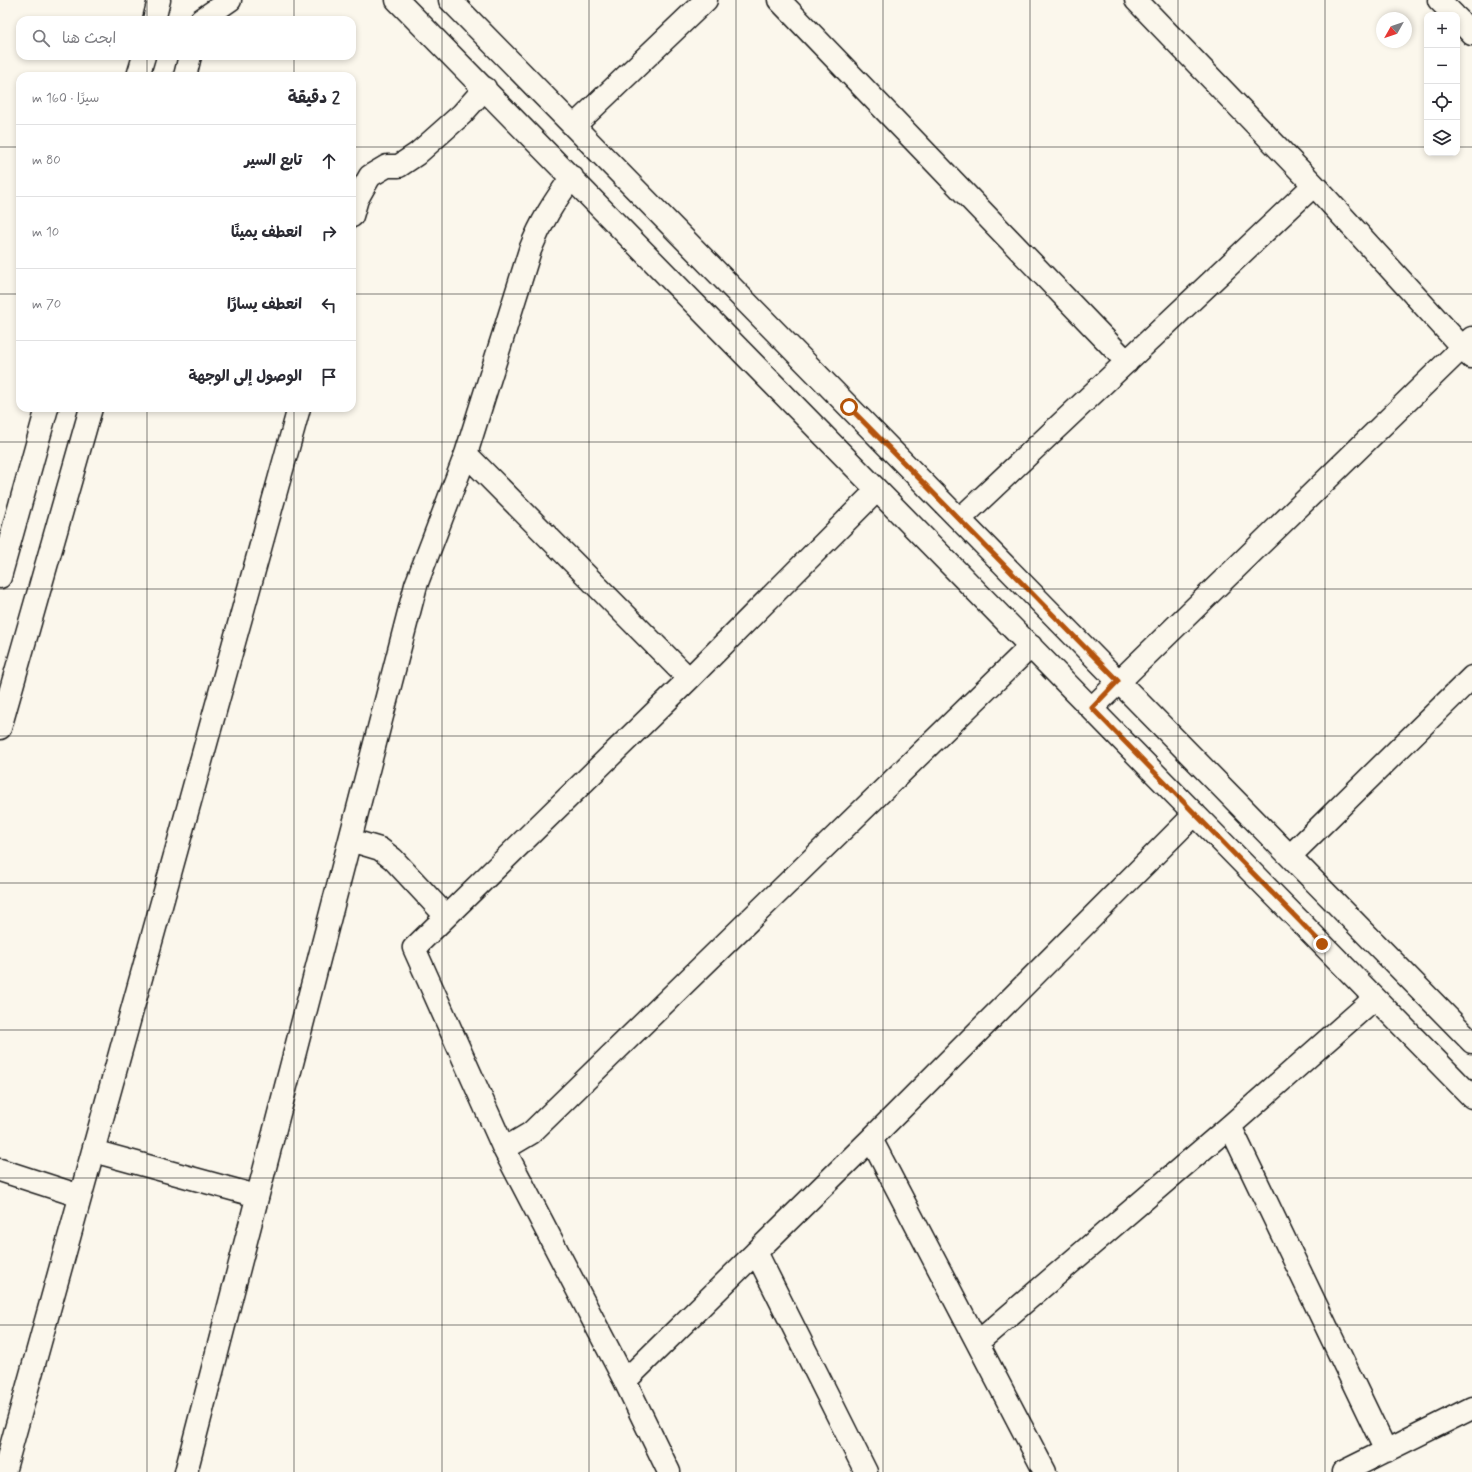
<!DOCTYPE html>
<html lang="ar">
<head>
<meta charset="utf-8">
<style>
	:root { --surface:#fff; --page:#f2f2f3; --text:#2b2b33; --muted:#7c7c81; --line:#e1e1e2 }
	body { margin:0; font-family:Mynerve,"Playpen Sans Arabic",sans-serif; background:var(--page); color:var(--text); direction:rtl }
	.controls { position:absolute; right:12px; top:12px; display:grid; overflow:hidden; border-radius:8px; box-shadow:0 2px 6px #0003 }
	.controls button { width:36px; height:36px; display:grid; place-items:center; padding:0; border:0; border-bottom:1px solid var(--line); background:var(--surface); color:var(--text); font:20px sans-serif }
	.compass { position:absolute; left:1376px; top:12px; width:36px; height:36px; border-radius:50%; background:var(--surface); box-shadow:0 2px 6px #0003; rotate:230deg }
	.stop { position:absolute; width:12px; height:12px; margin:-9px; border:3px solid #b45309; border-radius:50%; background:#fff }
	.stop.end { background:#b45309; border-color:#fff; box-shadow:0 1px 4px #0008 }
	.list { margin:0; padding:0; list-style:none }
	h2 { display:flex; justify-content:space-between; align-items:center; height:52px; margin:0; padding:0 16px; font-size:17px }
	h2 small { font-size:13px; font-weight:400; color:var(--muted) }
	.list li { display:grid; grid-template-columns:26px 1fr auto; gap:12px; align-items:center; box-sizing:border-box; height:72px; padding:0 16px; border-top:1px solid var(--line) }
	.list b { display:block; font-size:15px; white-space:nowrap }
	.list em { font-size:13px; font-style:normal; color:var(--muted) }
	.icon { flex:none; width:22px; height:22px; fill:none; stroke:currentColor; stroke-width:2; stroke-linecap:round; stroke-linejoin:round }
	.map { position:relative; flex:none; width:1472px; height:1472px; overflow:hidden; direction:ltr }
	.search { position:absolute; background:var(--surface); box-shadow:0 2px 6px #0003; left:16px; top:16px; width:340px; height:44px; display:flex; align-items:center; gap:10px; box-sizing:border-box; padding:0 14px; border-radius:12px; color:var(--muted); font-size:15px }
	.panel { position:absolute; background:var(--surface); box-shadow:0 2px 6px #0003; left:16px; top:72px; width:340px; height:340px; border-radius:12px; direction:rtl }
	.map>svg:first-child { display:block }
</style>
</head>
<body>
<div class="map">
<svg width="1472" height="1472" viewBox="0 0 1472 1472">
	<rect width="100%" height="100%" fill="#fbf7ec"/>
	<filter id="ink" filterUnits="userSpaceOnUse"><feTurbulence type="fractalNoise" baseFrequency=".025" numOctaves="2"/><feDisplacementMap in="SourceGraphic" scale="8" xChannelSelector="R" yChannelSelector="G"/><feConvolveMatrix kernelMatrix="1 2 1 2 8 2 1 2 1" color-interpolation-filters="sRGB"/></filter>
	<g filter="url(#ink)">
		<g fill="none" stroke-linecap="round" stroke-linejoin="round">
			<!-- minor casing -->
			<g stroke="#1c1c1c" stroke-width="25">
				<path id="minor" d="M397 0 1472 1097
					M450 0 1472 1042
					M779 0 1127 362
					M1136 0 1314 185 1471 357
					M1439 0 1454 15
					M1457 18 1472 34
					M154 20 159 0
					M201 20 230 0
					M138 76 144 56
					M185 76 190 56
					M574 126 706 0
					M352 216 357 199 370 176 387 166H399L417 154 462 114 485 88
					M466 454 689 679
					M960 519 1314 185
					M0 577 47 408
					M1092 708 1472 338
					M0 728 91 408
					M350 840 380 849 393 859 446 916
					M1290 856 1472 677
					M1230 1126 1386 1451
					M871 1139 1045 1472
					M504 1149 531 1133 1031 646
					M93 1151 257 1196
					M0 1170 80 1196
					M756 1252 866 1472
					M978 1342 1230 1126 1375 998
					M625 1381 871 1139 1195 814
					M4 1472 299 408
					M186 1472 416 585 466 454 530 250C541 222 554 202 572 177
					M669 1472 625 1381 504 1149 414 948 689 679 877 490
					M1343 1472 1472 1408"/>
			</g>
			<!-- minor -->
			<use href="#minor" stroke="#fbf7ec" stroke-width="22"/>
		</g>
	</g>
	<g fill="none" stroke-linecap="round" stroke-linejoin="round" filter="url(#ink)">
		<!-- route -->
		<path stroke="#b45309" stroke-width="5" d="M849 407 1118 681 1092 708 1322 944"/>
	</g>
	<!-- grid -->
	<path fill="none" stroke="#1c1c1c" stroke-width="1" stroke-opacity="0.55" d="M147 0V20M294 0V20M442 0V1472M589 0V1472M736 0V1472M883 0V1472M1030 0V1472M1178 0V1472M1325 0V1472M147 56V76M294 56V76M0 147H20M352 147H1427M1457 147H1472M0 294H20M352 294H1472M147 408V1472M294 408V1472M0 442H1472M0 589H1472M0 736H1472M0 883H1472M0 1030H1472M0 1178H1472M0 1325H1472"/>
</svg>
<div class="controls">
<button>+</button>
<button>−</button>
<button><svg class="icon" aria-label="locate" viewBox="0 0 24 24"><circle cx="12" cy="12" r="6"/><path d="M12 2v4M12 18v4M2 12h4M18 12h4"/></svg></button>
<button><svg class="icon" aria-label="layers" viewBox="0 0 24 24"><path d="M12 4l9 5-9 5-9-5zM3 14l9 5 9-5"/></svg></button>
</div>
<svg class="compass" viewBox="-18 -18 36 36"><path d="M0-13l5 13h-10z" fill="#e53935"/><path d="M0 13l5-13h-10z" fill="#7c7c81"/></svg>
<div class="stop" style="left:849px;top:407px"></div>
<div class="stop end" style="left:1322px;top:944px"></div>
<div class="search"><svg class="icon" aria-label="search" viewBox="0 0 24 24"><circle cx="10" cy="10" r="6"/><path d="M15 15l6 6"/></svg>ابحث هنا</div>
<section class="panel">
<h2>2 دقيقة<small>سيرًا · 160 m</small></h2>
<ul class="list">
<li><svg class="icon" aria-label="ahead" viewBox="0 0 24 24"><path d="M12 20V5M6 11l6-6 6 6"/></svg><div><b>تابع السير</b></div><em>80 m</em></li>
<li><svg class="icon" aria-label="right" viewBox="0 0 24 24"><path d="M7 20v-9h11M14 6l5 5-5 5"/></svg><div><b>انعطف يمينًا</b></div><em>10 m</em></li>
<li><svg class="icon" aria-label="left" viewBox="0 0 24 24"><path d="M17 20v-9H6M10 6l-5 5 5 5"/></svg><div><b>انعطف يسارًا</b></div><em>70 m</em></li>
<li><svg class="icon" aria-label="arrive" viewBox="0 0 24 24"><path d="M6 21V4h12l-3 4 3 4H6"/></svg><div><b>الوصول إلى الوجهة</b></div></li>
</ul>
</section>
</div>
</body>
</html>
